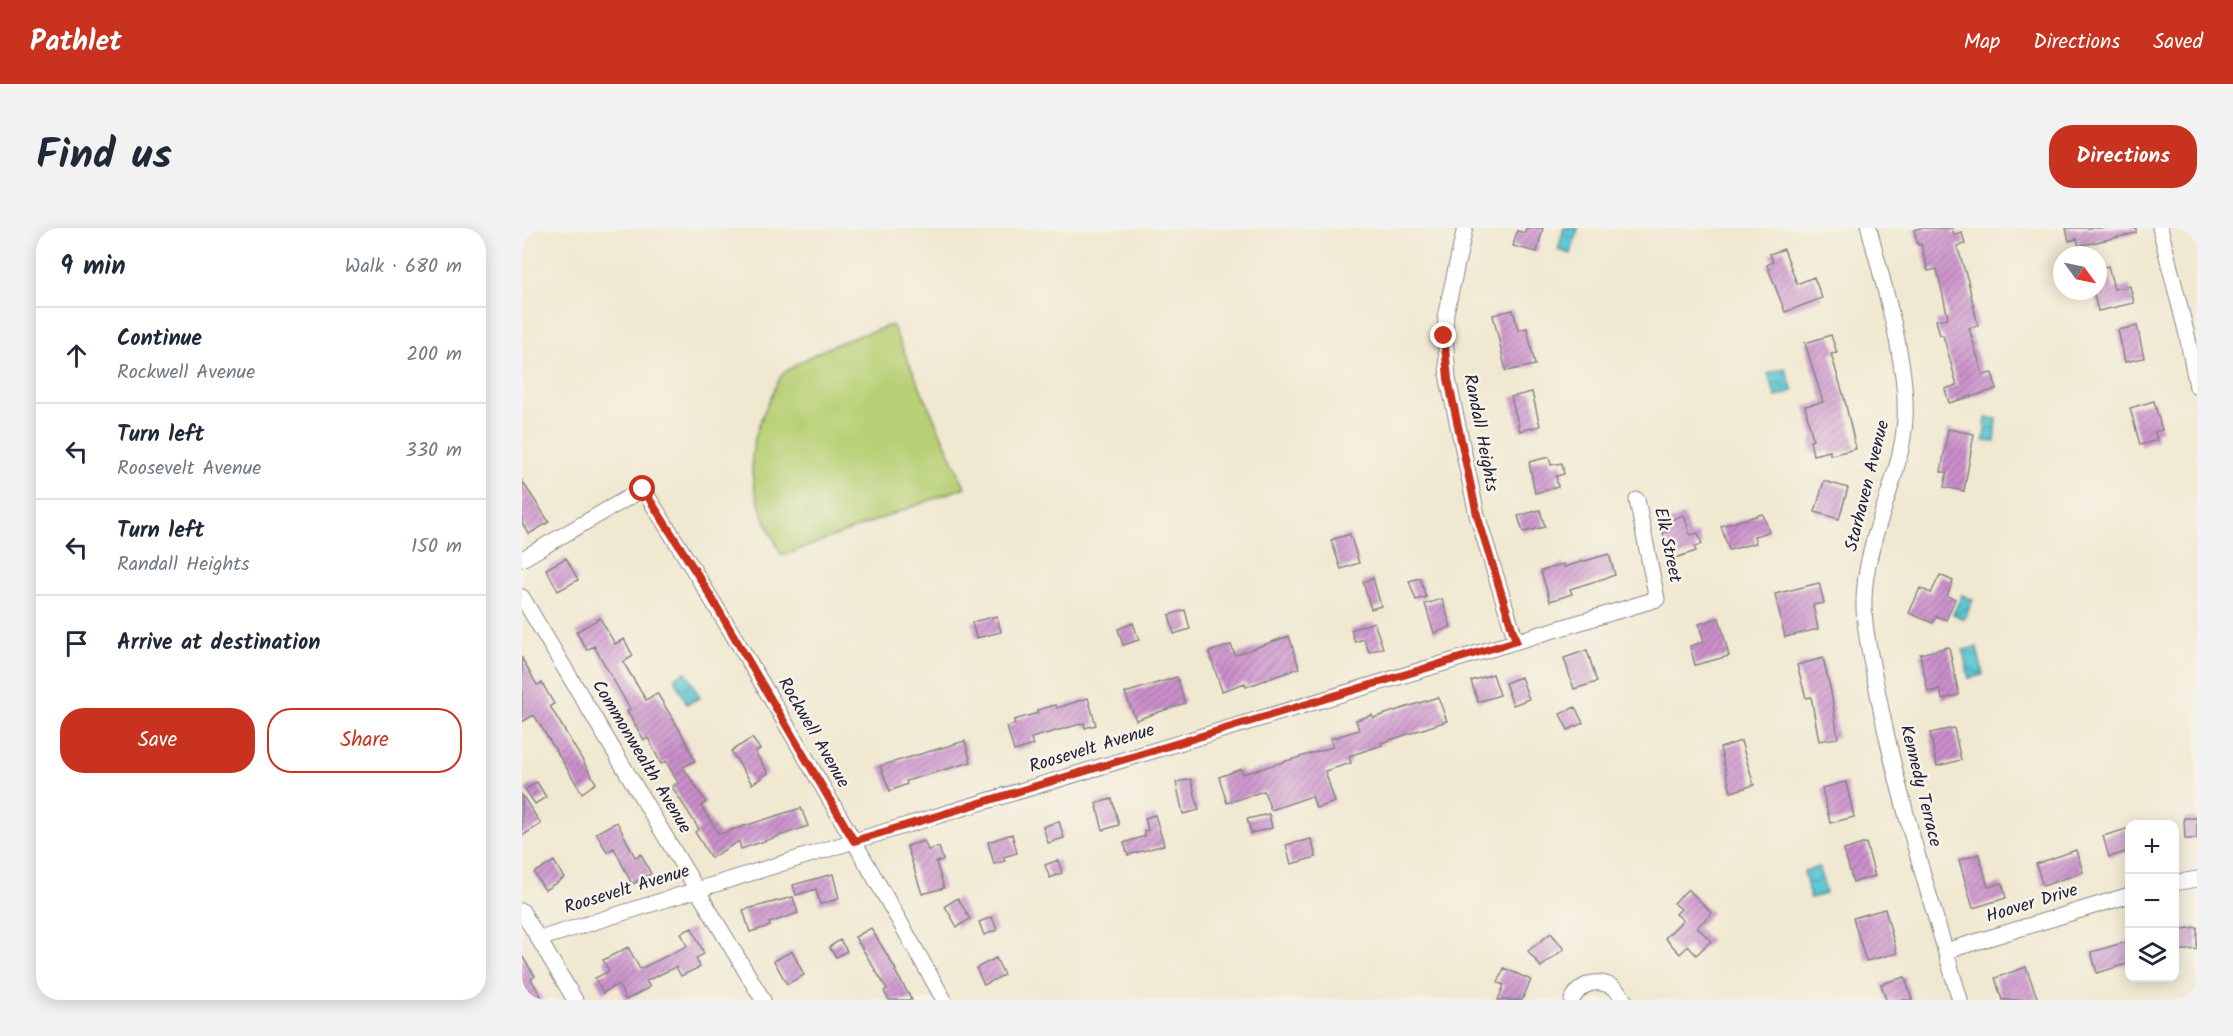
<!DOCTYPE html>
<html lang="en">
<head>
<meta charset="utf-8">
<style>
	:root { --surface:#fff; --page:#f2f2f3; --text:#1f2937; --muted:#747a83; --line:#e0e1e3; --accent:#c8321e }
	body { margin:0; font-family:Kalam,sans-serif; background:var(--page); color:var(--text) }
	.controls { position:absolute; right:18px; bottom:18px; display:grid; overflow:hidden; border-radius:12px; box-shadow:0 3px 15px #0003 }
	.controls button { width:54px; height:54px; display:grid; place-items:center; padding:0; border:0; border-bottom:2px solid var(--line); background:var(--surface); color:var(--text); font:30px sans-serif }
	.compass { position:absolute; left:1531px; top:18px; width:54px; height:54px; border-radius:50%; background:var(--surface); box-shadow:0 3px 15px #0003; rotate:123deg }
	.stop { position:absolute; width:18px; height:18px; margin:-14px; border:4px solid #c8321e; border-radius:50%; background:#fff }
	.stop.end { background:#c8321e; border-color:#fff; box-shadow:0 2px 6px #0008 }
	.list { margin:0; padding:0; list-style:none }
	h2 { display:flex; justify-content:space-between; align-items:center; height:78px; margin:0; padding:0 24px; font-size:26px }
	h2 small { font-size:20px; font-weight:400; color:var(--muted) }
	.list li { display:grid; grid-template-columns:39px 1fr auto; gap:18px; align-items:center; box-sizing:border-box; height:96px; padding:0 24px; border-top:2px solid var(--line) }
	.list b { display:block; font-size:22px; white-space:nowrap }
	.list p { margin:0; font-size:20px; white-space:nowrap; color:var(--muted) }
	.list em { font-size:20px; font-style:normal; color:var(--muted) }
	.actions { display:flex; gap:12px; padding:18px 24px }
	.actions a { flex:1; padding:14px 0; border:2px solid var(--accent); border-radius:24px; text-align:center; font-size:21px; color:var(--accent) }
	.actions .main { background:var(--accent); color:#fff }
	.icon { flex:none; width:33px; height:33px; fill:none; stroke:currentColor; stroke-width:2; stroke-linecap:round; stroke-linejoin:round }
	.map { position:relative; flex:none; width:1675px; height:772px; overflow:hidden; border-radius:24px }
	header { display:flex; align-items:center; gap:36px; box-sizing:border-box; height:84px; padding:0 30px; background:var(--accent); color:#fff }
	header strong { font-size:28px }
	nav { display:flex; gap:33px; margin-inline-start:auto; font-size:21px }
	.intro { display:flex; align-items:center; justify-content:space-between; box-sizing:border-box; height:144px; padding:0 36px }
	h1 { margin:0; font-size:42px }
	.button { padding:15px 27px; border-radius:24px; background:var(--accent); color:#fff; font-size:21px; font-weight:700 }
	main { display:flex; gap:36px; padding:0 36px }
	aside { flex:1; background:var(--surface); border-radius:24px; box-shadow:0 3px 15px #0003 }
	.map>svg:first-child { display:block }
</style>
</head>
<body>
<header>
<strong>Pathlet</strong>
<nav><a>Map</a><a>Directions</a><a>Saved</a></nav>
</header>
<div class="intro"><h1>Find us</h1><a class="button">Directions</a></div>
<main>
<aside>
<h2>9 min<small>Walk · 680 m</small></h2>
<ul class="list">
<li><svg class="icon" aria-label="ahead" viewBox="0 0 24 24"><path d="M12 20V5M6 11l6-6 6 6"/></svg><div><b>Continue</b><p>Rockwell Avenue</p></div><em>200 m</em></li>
<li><svg class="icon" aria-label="left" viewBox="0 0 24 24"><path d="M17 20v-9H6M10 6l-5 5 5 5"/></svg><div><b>Turn left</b><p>Roosevelt Avenue</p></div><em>330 m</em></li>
<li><svg class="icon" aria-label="left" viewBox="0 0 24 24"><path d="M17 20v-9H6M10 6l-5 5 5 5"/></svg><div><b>Turn left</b><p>Randall Heights</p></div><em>150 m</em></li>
<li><svg class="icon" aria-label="arrive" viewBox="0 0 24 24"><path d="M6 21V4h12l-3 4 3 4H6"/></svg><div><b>Arrive at destination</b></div></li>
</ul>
<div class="actions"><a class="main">Save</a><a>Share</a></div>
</aside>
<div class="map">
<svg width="1675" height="772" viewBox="0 0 1675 772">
	<defs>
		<pattern id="water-waves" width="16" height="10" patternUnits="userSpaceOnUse" patternTransform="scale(1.5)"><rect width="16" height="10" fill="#5ac7d2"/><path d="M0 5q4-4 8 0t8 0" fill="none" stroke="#4aa1ac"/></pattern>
		<pattern id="building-hatch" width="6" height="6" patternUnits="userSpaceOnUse" patternTransform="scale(1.5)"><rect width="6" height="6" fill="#ca8fcb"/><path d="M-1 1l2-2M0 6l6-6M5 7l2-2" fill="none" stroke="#a474a6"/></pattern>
	</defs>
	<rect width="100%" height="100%" fill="#f7f3e8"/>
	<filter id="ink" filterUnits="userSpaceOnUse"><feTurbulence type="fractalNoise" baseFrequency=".0167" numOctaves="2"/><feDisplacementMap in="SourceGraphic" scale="12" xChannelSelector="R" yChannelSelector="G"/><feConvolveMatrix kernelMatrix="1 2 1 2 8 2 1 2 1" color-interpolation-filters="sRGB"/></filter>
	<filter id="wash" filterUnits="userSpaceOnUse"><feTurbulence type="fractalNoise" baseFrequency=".008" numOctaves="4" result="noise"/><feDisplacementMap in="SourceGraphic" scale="24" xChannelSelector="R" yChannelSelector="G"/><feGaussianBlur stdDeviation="1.35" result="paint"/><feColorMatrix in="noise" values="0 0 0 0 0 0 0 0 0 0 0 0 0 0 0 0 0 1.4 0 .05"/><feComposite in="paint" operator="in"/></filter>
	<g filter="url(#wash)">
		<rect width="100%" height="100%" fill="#f0e8d0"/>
		<!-- garden -->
		<path fill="#b7d075" stroke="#6c7958" stroke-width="1.5" d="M370 97 443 259 260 328C231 268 216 237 247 173 252 165 255 151 262 145 266 141 273 138 277 135 306 117 338 107 370 97Z"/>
		<!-- water -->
		<path fill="url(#water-waves)" stroke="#3e7486" stroke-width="1.5" d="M1042 0H1056L1049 26 1036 22Z
			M1263 140 1271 163 1254 169 1246 146Z
			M1464 190 1475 191 1473 214 1462 213Z
			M1440 367 1451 372 1442 391 1431 386Z
			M1455 419 1461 447 1447 450 1441 422Z
			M164 444 178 470 165 476 152 450Z
			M1297 639 1304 666 1288 670 1282 643Z"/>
		<g id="blocks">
			<!-- building -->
			<path fill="url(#building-hatch)" d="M1004 0H1021L1015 24 991 18 995 3 1003 5Z
				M1398 0H1430L1432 7 1440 5 1443 16 1435 18 1446 53 1456 98 1447 100 1461 147 1470 145 1475 161 1427 175 1423 161 1435 157 1421 107H1418L1414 92 1426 90 1415 41 1406 43 1399 16 1396 17 1392 2Z
				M1544 0H1614V5L1557 18 1555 11 1547 13Z
				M1262 21 1275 56 1292 49 1300 70 1263 84 1245 37 1251 34 1248 26Z
				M1586 38 1592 61 1608 58 1612 75 1576 83 1571 63H1576V41Z
				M991 82 996 102 1005 100 1013 137 984 143 971 87Z
				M1615 98 1622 130 1603 134 1596 102Z
				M1309 107 1315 125 1309 126 1322 169 1334 221 1308 227V223L1291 227 1288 213 1291 212 1283 178 1301 174 1283 115Z
				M1010 164 1018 198 998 203 989 169Z
				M1632 173 1640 202 1633 204 1635 212 1618 217 1608 180Z
				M1426 201 1452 206 1442 263 1422 259 1425 244H1419Z
				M1027 229 1029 237 1040 235 1042 246 1034 248 1036 259 1013 265 1007 234Z
				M0 253 27 294 7 306 0 295Z
				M1302 253 1326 260 1317 291 1293 284Z
				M1018 282 1023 299 1001 304 996 288Z
				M1241 286 1247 304 1232 308 1234 315 1207 322 1199 298Z
				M1162 287 1168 307 1176 305 1180 316 1172 319 1174 323 1150 331 1141 305 1146 303 1143 294Z
				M828 306 837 335 819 341 809 312Z
				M1087 326 1093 347 1048 361 1050 366 1028 373 1019 343 1041 336 1042 339Z
				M44 330 56 352 36 363 24 341Z
				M1418 347 1431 353 1425 368 1433 371 1424 392 1414 388 1411 395 1387 385 1398 360 1409 365Z
				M851 350 859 378 849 381 841 354Z
				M898 350 904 369 894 372 887 353Z
				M1297 355 1302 375 1291 377 1296 401 1263 409 1253 366Z
				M920 371 929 399 912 405 903 376Z
				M663 382 668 401 652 406 647 387Z
				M475 388 479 404 454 410 450 394Z
				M78 390 93 416 102 411 111 428 101 434 124 472 135 465 159 504 173 533 161 539 184 574 179 578 197 606 279 580 286 598 219 621 217 613 189 630 173 604 177 601 150 559 156 555 144 533 139 536 126 510 122 512 105 483 108 481 72 418 65 422 54 404Z
				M1197 390 1207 428 1173 437 1168 418 1182 414 1177 396Z
				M852 394 861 420 847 424 842 411 833 414 829 402Z
				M611 395 617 412 601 417 596 401Z
				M767 408 777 440 724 459 723 455 700 463 687 424 709 417 713 427Z
				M1427 419 1437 467 1420 471 1418 461 1406 464 1398 426Z
				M1065 422 1075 454 1052 461 1042 430Z
				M0 430 15 457 20 455 32 476 28 478 74 555 60 565 12 487 0 494Z
				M1301 430 1309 464 1316 510 1297 513 1289 469 1284 470 1275 437Z
				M971 446 978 467 956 474 949 453Z
				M655 449 663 475 614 492 603 465Z
				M999 449 1007 471 991 477 983 455Z
				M916 469 925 493 859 515 860 517 827 528 829 535 803 543 813 574 794 580 790 568 749 582 742 563 705 575 697 549 719 541 721 546 811 519 808 511 837 502 834 492 850 487 851 490Z
				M566 470 574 497 563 500 562 495 509 510 511 517 492 523 485 499 493 496 492 492 516 485 515 482 534 477 535 480Z
				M1053 479 1061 495 1046 502 1038 486Z
				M1432 500 1439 532 1415 538 1408 505Z
				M230 510 238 521 233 524 246 545 230 556 209 523Z
				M443 513 449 534 384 553 385 556 368 563 358 538Z
				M1219 513 1232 557 1209 564 1198 520Z
				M669 551 677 582 661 586 654 554Z
				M15 554 24 569 13 576 3 561Z
				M1324 554 1332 589 1308 595 1300 560Z
				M0 567 19 596 0 608Z
				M590 571 597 597 581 602 574 575Z
				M747 586 750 600 729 605 725 591Z
				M633 587 642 617 606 627 602 615 623 608 622 603 626 602 623 590Z
				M1662 590H1675V611H1663Z
				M537 593 542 610 526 615 521 599Z
				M95 594 113 629 119 626 129 646 110 656 92 620 85 624 74 605Z
				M1608 600V623L1587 629 1581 608Z
				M490 606 495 625 481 629 483 633 472 636 466 614Z
				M789 611 794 629 769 636 764 617Z
				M402 613 406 622 417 619 421 632 414 634 422 660 400 666 385 618Z
				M1344 615 1353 648 1331 654 1322 622Z
				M1554 622 1561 644 1521 658 1514 636Z
				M1457 626 1466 659 1480 655 1484 670 1451 680 1437 632Z
				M536 632 540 645 528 650 523 637Z
				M32 633 42 650 23 662 12 645Z
				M311 646 317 671 298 676 294 661 274 667 271 657Z
				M1166 661 1190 685 1175 699 1189 713 1174 727 1166 718 1158 726 1143 710 1161 692 1154 686 1159 681 1152 675Z
				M271 669 276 685 247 695 248 698 228 704 221 682Z
				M436 670 448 691 435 699 423 678Z
				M1363 681 1375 725 1344 733 1331 690Z
				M470 689 475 702 462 707 457 694Z
				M1675 699V721L1653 723V702Z
				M170 700 182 726 174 730 178 739 159 748 154 739 124 753 128 759 104 772 96 756 81 765 73 750 87 743 81 732 106 719 118 741 165 718 159 705Z
				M349 700 374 742 373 743 390 772H367L362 763 365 761 333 709Z
				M1029 705 1042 721 1019 739 1006 723Z
				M318 712 325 723 314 729 307 719Z
				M1608 713V735L1575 745 1569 724Z
				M270 723 282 747 265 756 252 733Z
				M0 728 13 748 9 751 21 772H0Z
				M474 730 482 747 462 757 454 740Z
				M1504 739 1516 772H1480L1473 750Z
				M982 740 1009 752 1000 772H976L982 757 976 755Z
				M1383 749 1390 772H1364L1359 756Z"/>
		</g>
	</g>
	<g filter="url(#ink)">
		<use href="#blocks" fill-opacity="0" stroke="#898586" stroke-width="1.5"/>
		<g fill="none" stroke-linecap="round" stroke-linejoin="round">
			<!-- street casing -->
			<g stroke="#898586" stroke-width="17">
				<path id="street" d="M943 0 924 85 923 107 926 151 955 287 994 413
					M1347 0C1361 57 1386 133 1383 191 1380 251 1343 309 1342 372 1341 398 1350 435 1355 461 1375 567 1408 669 1438 772
					M1638 0 1665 107 1675 159
					M0 331 121 261C227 428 325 600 422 772
					M0 369 241 772
					M1652 655 1675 651
					M0 683 53 772
					M17 711 332 613 1135 371 1115 272
					M1424 723 1608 667
					M1050 772C1062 748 1090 750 1102 772"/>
			</g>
			<!-- street -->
			<use href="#street" stroke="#fff" stroke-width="15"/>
		</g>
	</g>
	<g fill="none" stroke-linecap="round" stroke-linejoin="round" filter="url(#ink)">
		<!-- route -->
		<path stroke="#c8321e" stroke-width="8" d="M121 261 179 352 332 613 994 413 955 287 926 151 922 108"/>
	</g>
	<g text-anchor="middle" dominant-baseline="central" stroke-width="5" stroke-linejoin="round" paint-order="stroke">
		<!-- street labels -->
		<g font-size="18" fill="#22223b" stroke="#f7f3e8">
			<text transform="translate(958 205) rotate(79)">Randall Heights</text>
			<text transform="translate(1346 258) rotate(-76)">Starhaven Avenue</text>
			<text transform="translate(1145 317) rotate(78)">Elk Street</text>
			<text transform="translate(291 505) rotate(60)">Rockwell Avenue</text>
			<text transform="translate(570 521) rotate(-17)">Roosevelt Avenue</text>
			<text transform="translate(119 529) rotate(59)">Commonwealth Avenue</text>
			<text transform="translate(1398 558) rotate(76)">Kennedy Terrace</text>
			<text transform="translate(105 662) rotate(-17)">Roosevelt Avenue</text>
			<text transform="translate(1510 676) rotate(-17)">Hoover Drive</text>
		</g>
	</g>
</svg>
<div class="controls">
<button>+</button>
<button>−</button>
<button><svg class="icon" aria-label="layers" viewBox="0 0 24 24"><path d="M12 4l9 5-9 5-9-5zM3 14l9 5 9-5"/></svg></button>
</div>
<svg class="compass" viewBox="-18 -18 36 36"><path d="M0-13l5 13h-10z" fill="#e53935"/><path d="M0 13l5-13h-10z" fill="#747a83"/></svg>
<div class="stop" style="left:121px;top:261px"></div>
<div class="stop end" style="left:922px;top:108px"></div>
</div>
</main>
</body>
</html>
